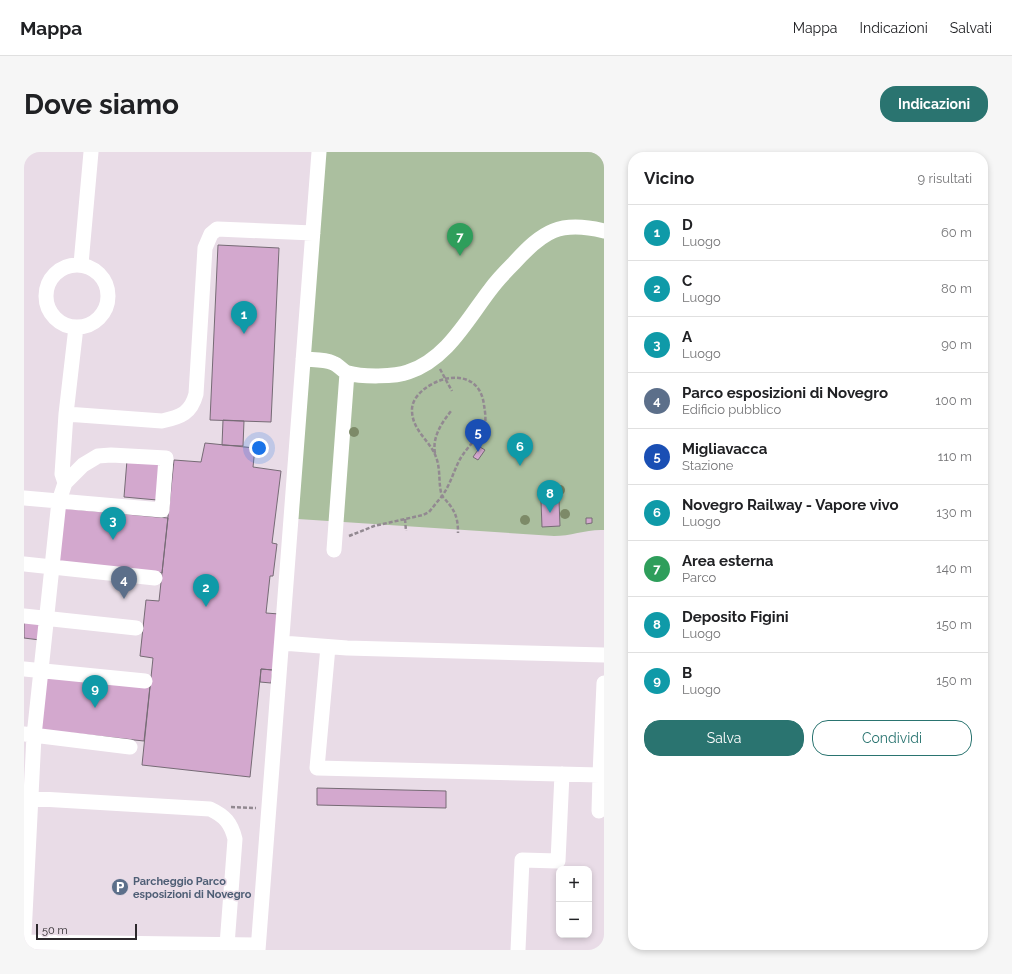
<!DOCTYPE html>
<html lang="it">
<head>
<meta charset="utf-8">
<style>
	:root { --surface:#fff; --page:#f6f6f6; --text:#202124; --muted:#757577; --line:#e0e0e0; --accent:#2a7470 }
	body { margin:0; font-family:Raleway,sans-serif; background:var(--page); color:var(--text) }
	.controls { position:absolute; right:12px; bottom:12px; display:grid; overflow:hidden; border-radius:8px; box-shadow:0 2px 6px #0003 }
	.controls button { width:36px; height:36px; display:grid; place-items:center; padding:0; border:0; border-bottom:1px solid var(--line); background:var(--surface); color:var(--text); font:20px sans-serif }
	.scale { position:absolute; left:12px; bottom:10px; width:101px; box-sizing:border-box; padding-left:4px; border:2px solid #2c282c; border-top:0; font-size:11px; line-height:14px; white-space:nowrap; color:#2c282c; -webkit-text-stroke:3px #e9dce7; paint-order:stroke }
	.you { position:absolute; left:235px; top:296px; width:14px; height:14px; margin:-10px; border:3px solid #fff; border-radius:50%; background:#1a73e8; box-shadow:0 0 0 6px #1a73e833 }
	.badge { display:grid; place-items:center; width:26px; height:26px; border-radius:50%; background:var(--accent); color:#fff; font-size:13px; font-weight:700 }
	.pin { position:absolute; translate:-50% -33px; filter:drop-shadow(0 1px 2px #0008) }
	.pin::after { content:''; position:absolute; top:21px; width:14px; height:12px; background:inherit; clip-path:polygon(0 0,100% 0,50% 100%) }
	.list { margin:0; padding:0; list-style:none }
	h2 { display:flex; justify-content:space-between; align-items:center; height:52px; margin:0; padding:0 16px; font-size:17px }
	h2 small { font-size:13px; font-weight:400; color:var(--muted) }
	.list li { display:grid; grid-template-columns:26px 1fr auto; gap:12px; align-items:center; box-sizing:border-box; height:56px; padding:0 16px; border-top:1px solid var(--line) }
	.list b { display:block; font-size:15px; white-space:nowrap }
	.list p { margin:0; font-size:13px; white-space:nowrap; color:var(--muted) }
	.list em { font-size:13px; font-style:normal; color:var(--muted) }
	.actions { display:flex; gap:8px; padding:12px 16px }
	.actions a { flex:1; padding:9px 0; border:1px solid var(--accent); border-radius:16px; text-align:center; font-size:14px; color:var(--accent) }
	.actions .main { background:var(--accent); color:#fff }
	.map { position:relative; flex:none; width:580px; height:798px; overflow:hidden; border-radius:16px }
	header { display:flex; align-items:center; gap:24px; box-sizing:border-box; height:56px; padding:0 20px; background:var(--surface); border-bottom:1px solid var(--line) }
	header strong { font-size:19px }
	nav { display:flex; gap:22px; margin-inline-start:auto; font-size:14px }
	.intro { display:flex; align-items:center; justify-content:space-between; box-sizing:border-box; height:96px; padding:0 24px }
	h1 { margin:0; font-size:28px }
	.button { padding:10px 18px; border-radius:16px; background:var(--accent); color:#fff; font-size:14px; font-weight:700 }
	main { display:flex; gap:24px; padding:0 24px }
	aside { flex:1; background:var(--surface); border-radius:16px; box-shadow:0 2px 6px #0003 }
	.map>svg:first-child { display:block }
</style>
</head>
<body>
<header>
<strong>Mappa</strong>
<nav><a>Mappa</a><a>Indicazioni</a><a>Salvati</a></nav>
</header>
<div class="intro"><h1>Dove siamo</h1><a class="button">Indicazioni</a></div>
<main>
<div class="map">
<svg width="580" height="798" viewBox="0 0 580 798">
	<rect width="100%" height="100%" fill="#e9dce7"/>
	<!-- green -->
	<path fill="#abbf9f" d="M299 0H580V378C563 377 547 384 530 384L274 367Z"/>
	<!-- building -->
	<path fill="#d3a8ce" stroke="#766b75" d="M194 93 255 96 247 270 186 268Z
		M199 268 220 269 219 294 198 293Z
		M181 291 231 296 229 315 257 319 248 391 253 392 249 424H246L242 461 255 462 249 518 237 517 226 625 118 613 129 506 116 504 122 448 135 449 150 308 177 310Z
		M456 295 461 298 454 308 449 305Z
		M103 308 136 310 133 348 100 345Z
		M535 348 536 374 518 375 517 349Z
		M39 356 144 366 138 421 33 410Z
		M562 366H568V371L562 372Z
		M0 469 18 471 16 488 0 486Z
		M237 517 249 518 247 531 236 530Z
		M22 524 126 534 120 589 16 578Z
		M293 636 422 639V656L293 653Z"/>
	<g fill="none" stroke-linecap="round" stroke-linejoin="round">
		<!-- path -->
		<path stroke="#928991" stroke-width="2.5" stroke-dasharray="4 2" stroke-linecap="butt" d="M416 217 428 239
			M411 301C408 285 418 270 428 258
			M381 367 382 379
			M325 384 350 374 399 363 405 360 418 344C414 332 417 318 412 305 406 288 388 279 388 258 387 231 454 204 460 253 461 259 462 266 461 272 460 277 455 282 451 287 446 294 439 301 435 309 429 321 426 333 418 344 430 357 434 363 434 381
			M207 655 232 656"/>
		<!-- minor -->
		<path stroke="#fff" stroke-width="15" d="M57 112 67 0
			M22 144a31 31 0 1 1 62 0a31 31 0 1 1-62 0Z
			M279 207C289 208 300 207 309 211 315 213 318 219 324 221 337 225 372 225 384 220 422 208 443 168 466 138 473 128 482 119 490 111 519 79 536 68 580 79
			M42 262 138 269C157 265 167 261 172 242L181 96 187 82 193 77 289 81
			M41 331 38 322 42 262 52 175
			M0 346 138 358 142 306 87 303 74 304 59 313 41 331 35 349 10 584 0 783
			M310 398 323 221
			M0 412 131 426
			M0 464 112 476
			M258 491 323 496 580 503
			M304 495 293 616 576 623 580 531
			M0 517 121 529
			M0 582 106 595
			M0 646 186 657C201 664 207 671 211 687L203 793
			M575 659 576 623
			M0 790 234 793
			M234 798 295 0
			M494 798 498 708 534 709 538 622"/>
	</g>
	<!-- trees -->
	<g fill="#7d8a68">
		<circle cx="330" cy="280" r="5"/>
		<circle cx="536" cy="338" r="5"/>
		<circle cx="518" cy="341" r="5"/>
		<circle cx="541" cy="362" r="5"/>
		<circle cx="501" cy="368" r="5"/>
	</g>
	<!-- icons -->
	<defs>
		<g id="parking-disc" transform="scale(0.9)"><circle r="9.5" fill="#5c6f8a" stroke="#e9dce7"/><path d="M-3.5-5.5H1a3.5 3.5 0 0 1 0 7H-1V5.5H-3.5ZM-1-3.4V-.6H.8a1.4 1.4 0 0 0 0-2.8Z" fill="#fff"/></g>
	</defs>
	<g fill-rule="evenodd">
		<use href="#parking-disc" x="96" y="735"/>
	</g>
	<g text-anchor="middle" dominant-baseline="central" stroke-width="3" stroke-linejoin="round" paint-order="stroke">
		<!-- service labels -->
		<g font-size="11" font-weight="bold" fill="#4e5e75" stroke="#e9dce7" text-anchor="start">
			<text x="109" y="729">Parcheggio Parco<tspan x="109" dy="13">esposizioni di Novegro</tspan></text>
		</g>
	</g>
</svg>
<div class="controls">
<button>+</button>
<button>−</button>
</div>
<div class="scale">50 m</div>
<div class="you"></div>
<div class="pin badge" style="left:220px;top:182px;background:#0f9aa8">1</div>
<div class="pin badge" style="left:182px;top:455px;background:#0f9aa8">2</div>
<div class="pin badge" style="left:89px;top:388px;background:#0f9aa8">3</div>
<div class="pin badge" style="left:100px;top:447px;background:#5c6f8a">4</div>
<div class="pin badge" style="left:454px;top:300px;background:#1a4fb4">5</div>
<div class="pin badge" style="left:496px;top:314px;background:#0f9aa8">6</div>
<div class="pin badge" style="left:436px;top:104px;background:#2e9e5b">7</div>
<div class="pin badge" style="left:526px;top:361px;background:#0f9aa8">8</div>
<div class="pin badge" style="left:71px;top:556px;background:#0f9aa8">9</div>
</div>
<aside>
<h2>Vicino<small>9 risultati</small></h2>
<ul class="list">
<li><span class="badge" style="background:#0f9aa8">1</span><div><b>D</b><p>Luogo</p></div><em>60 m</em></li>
<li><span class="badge" style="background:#0f9aa8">2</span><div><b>C</b><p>Luogo</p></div><em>80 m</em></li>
<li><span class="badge" style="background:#0f9aa8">3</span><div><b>A</b><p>Luogo</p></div><em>90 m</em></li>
<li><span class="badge" style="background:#5c6f8a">4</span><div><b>Parco esposizioni di Novegro</b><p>Edificio pubblico</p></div><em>100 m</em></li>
<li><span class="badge" style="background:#1a4fb4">5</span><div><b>Migliavacca</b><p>Stazione</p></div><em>110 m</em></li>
<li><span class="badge" style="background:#0f9aa8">6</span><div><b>Novegro Railway - Vapore vivo</b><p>Luogo</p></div><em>130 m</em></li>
<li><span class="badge" style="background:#2e9e5b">7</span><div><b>Area esterna</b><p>Parco</p></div><em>140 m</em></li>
<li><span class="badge" style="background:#0f9aa8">8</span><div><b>Deposito Figini</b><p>Luogo</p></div><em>150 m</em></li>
<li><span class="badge" style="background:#0f9aa8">9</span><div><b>B</b><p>Luogo</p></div><em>150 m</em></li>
</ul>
<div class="actions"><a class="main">Salva</a><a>Condividi</a></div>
</aside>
</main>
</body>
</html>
